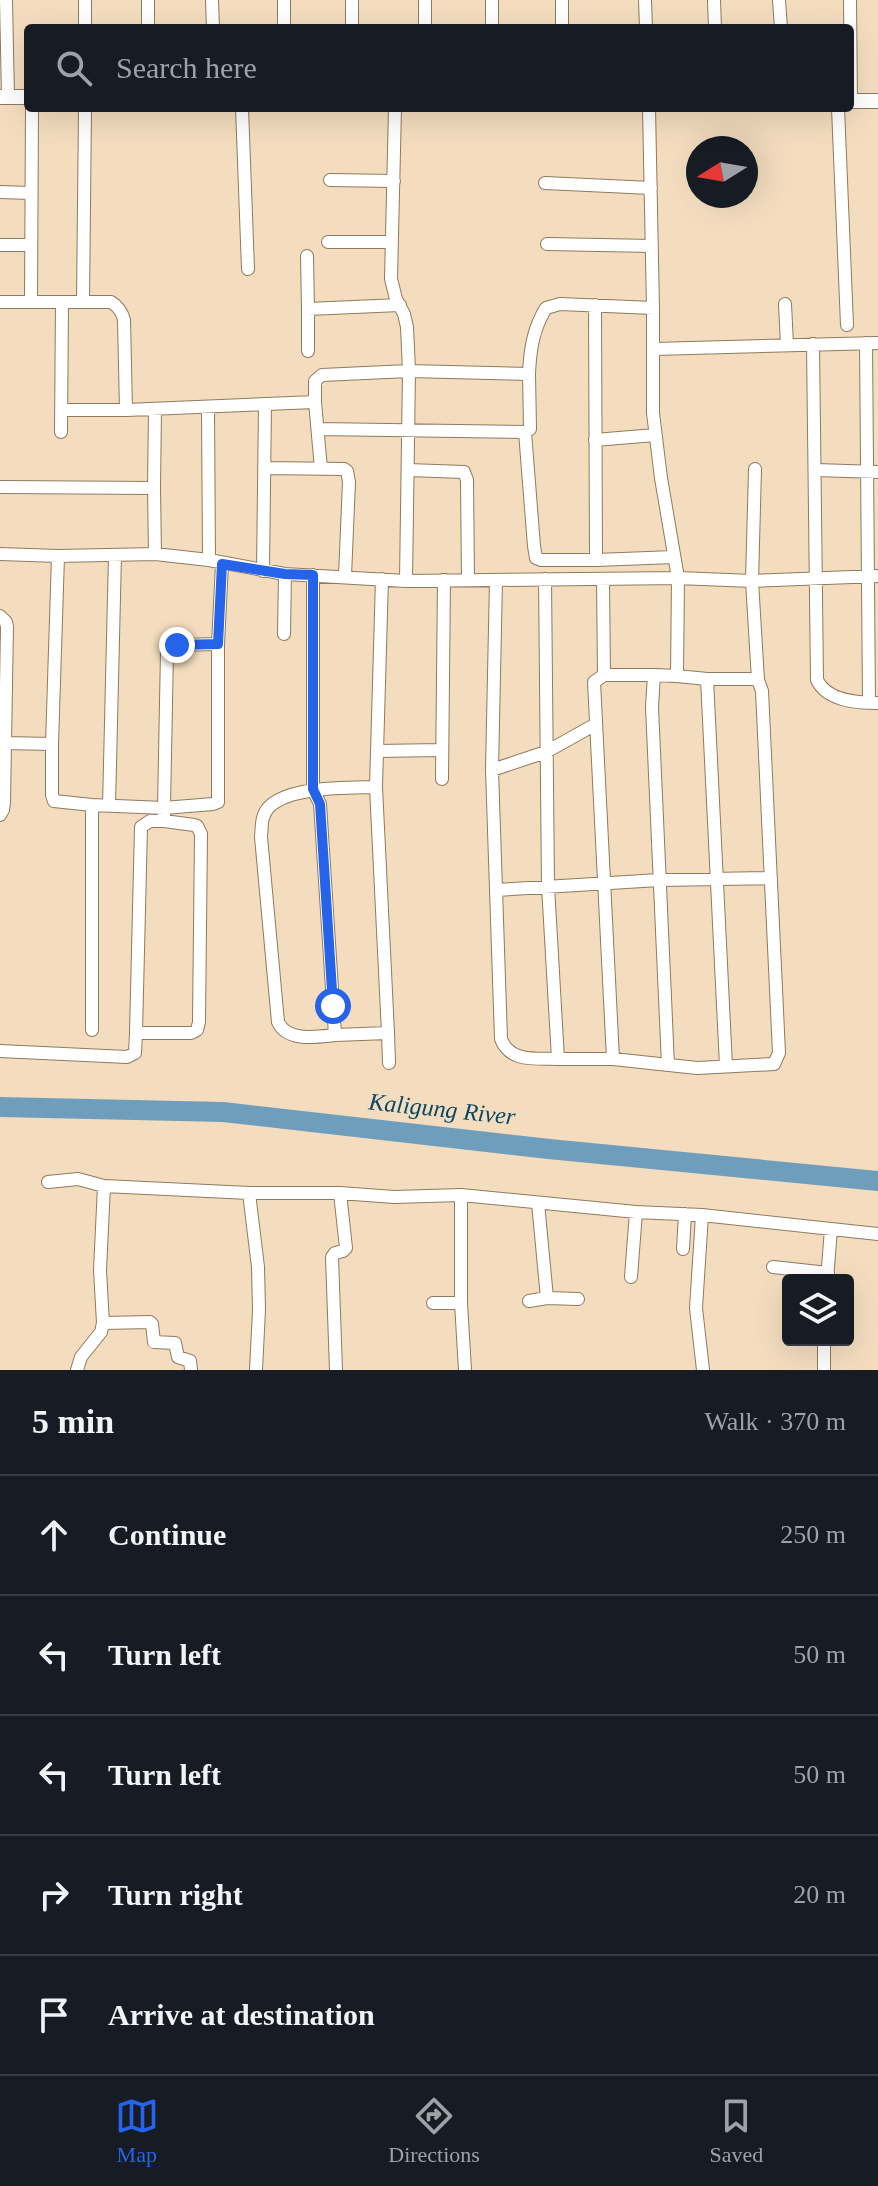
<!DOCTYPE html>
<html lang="en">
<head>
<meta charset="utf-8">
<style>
	:root { --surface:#171b24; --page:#242831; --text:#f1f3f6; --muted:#9ea1a6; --line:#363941; --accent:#2563eb }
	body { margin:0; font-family:Georgia,serif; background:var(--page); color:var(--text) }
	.controls { position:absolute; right:24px; bottom:24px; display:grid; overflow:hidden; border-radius:8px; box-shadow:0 8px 32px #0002 }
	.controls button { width:72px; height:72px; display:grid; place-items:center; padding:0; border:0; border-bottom:2px solid var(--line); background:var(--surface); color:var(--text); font:40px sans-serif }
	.compass { position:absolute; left:686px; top:136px; width:72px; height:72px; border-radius:50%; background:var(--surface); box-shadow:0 8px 32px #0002; rotate:259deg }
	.stop { position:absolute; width:24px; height:24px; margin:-18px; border:6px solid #2563eb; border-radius:50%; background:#fff }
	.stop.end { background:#2563eb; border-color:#fff; box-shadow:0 2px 8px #0008 }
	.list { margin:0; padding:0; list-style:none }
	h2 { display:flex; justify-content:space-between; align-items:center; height:104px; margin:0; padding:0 32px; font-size:34px }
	h2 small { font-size:26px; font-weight:400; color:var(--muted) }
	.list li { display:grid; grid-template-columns:52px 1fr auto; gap:24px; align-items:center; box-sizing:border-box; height:120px; padding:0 32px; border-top:2px solid var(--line) }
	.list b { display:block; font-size:30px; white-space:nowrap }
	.list em { font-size:26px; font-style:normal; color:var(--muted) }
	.icon { flex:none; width:44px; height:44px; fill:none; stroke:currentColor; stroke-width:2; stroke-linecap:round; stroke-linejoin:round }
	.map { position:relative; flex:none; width:878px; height:1370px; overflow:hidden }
	.search { position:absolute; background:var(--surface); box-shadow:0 8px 32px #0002; left:24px; right:24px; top:24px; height:88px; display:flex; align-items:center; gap:20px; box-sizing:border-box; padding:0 28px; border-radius:8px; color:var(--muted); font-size:30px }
	.sheet { height:704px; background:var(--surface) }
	nav { display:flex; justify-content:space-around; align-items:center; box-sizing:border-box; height:112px; border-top:2px solid var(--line); background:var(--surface); font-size:22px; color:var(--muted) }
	nav a { display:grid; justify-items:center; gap:4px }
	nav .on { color:var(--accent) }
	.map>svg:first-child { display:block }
</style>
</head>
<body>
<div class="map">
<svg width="878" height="1370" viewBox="0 0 878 1370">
	<rect width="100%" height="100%" fill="#f4ddbf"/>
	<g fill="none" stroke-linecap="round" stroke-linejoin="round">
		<!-- river -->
		<path stroke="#6f9ebd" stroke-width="20" d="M0 1107 223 1112 549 1149 878 1181"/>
		<!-- minor casing -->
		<g stroke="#8f7a5f" stroke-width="14">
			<path id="minor" d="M6 0 8 97
				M148 0V28
				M212 0 213 28
				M284 0V28
				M352 0V28
				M425 0V28
				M645 0 646 28
				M714 0 715 28
				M779 0 781 28
				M850 0 851 101
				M85 28V0
				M492 28V0
				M562 28V0
				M242 108 248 269
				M838 108 847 325
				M330 180 394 181
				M545 183 651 188
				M0 192 30 193
				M328 242H392
				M547 244 652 246
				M0 245H30
				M307 256 308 309
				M0 302H111C119 307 122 312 124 320L126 410 315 402V381L322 375 409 371 407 327 404 314 396 299 391 279 395 108
				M31 302 32 108
				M83 302 85 108
				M785 304 787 345
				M866 343 869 703
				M813 344 817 680C827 701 857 703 878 703
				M654 349 878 343
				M308 351V309L400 305
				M315 402 321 469
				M208 407 209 560
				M61 410H126
				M318 429 525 432 530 429 529 374
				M61 432 62 302
				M525 432 534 546 536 558 541 560H596L595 305
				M595 440 655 435
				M264 468 344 469 347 471 349 482 345 576
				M755 469 752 581 758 680
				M408 470 464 472 467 480 468 580
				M816 470 878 472
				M0 487 154 488 155 554
				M154 488 155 409
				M0 554 58 556 155 554 209 560 285 574 406 581 678 578 752 581 878 576
				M596 560 674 557
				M263 571 265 404
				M313 575V789L320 804 335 1035 388 1033 376 787 382 579
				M545 579 548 886 558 1059H613L697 1068 774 1064 779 1053 762 691 758 680 753 679H707L677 676 678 578 661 478 653 413V308
				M603 579 604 675 594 682 613 1059
				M496 580 492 770 501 1039C510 1063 537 1058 558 1059
				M406 581 409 371 529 374C530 350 533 329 546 308L560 304 653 308 649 108
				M0 616 6 622 7 627 5 743 52 744 58 556
				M284 634 285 574
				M604 675H654
				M707 679 726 1066
				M52 744V795L54 801 92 805 164 808 167 651 177 645 218 644 222 564
				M377 751 441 750
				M492 770 546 752 596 724
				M442 779 444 580
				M109 806 115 555
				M0 815 3 810 4 803 5 743
				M164 821 194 825 197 826 201 834 199 1022 197 1030 191 1033H136L141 827 150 821H164V808L213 804 218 802V644
				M496 890 659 880 771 878
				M92 1030V805
				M388 1033 389 1063
				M335 1035C316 1037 287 1042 278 1022L261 837C262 826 261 815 269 807 290 786 348 788 376 787
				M0 1051 127 1057 135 1053 136 1033
				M668 1065 652 707 654 675 677 676
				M48 1182 78 1179 104 1186
				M249 1193 258 1267 259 1310 256 1370
				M461 1195V1303L465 1370
				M538 1203 547 1298
				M702 1215 696 1308 703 1370
				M683 1249 685 1214
				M773 1267 828 1273
				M631 1277 636 1212
				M827 1280 831 1229
				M529 1301 547 1298 578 1299
				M433 1303H461
				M103 1323 150 1322 152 1324 154 1342 175 1343 178 1357 190 1361 191 1370
				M824 1340V1370
				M77 1370 81 1357 101 1332 103 1323 100 1270 104 1186 249 1193H340L394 1197 461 1195 636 1212 702 1215 878 1234
				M336 1370 332 1257 335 1253 343 1251 346 1248 340 1193"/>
		</g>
		<!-- major casing -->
		<g stroke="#8f7a5f" stroke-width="16">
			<path id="major" d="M0 97H28
				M850 101H878"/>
		</g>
		<!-- minor -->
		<use href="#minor" stroke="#fff" stroke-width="12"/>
		<!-- major -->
		<use href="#major" stroke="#fff" stroke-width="14"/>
	</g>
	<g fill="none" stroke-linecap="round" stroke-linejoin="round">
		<!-- route -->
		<path stroke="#2563eb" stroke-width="10" d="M177 645 218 644 222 564 285 574 313 575V789L320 804 333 1006"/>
	</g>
	<g text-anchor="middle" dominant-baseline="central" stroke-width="8" stroke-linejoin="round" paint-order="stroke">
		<!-- water labels -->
		<g font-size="24" font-style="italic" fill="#074665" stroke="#f4ddbf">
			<text transform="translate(442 1109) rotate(6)">Kaligung River</text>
		</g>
	</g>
</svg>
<div class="controls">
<button><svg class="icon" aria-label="layers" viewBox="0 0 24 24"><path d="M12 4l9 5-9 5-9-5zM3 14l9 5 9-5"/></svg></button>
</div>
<svg class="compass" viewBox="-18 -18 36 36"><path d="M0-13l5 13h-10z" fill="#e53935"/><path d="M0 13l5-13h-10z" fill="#9ea1a6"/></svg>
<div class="stop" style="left:333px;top:1006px"></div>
<div class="stop end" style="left:177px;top:645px"></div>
<div class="search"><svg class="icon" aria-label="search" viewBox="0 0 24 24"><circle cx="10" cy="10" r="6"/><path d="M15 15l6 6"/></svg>Search here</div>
</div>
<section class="sheet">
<h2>5 min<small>Walk · 370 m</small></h2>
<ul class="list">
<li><svg class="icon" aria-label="ahead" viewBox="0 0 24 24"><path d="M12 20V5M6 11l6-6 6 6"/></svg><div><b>Continue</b></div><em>250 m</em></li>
<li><svg class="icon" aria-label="left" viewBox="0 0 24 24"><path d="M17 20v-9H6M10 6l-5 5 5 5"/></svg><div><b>Turn left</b></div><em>50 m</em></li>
<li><svg class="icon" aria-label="left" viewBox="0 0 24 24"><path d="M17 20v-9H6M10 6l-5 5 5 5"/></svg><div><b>Turn left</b></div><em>50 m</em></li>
<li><svg class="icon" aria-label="right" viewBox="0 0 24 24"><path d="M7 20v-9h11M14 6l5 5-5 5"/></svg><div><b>Turn right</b></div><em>20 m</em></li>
<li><svg class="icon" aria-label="arrive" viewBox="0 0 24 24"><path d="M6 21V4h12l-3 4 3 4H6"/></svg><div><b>Arrive at destination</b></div></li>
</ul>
</section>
<nav>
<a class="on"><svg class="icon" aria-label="map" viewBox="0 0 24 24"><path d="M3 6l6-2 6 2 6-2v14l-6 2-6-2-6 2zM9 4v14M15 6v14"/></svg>Map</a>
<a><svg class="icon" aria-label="directions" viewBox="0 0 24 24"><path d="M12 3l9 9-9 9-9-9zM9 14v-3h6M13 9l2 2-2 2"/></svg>Directions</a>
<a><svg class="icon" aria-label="saved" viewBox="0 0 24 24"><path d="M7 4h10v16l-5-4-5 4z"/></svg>Saved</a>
</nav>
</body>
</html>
